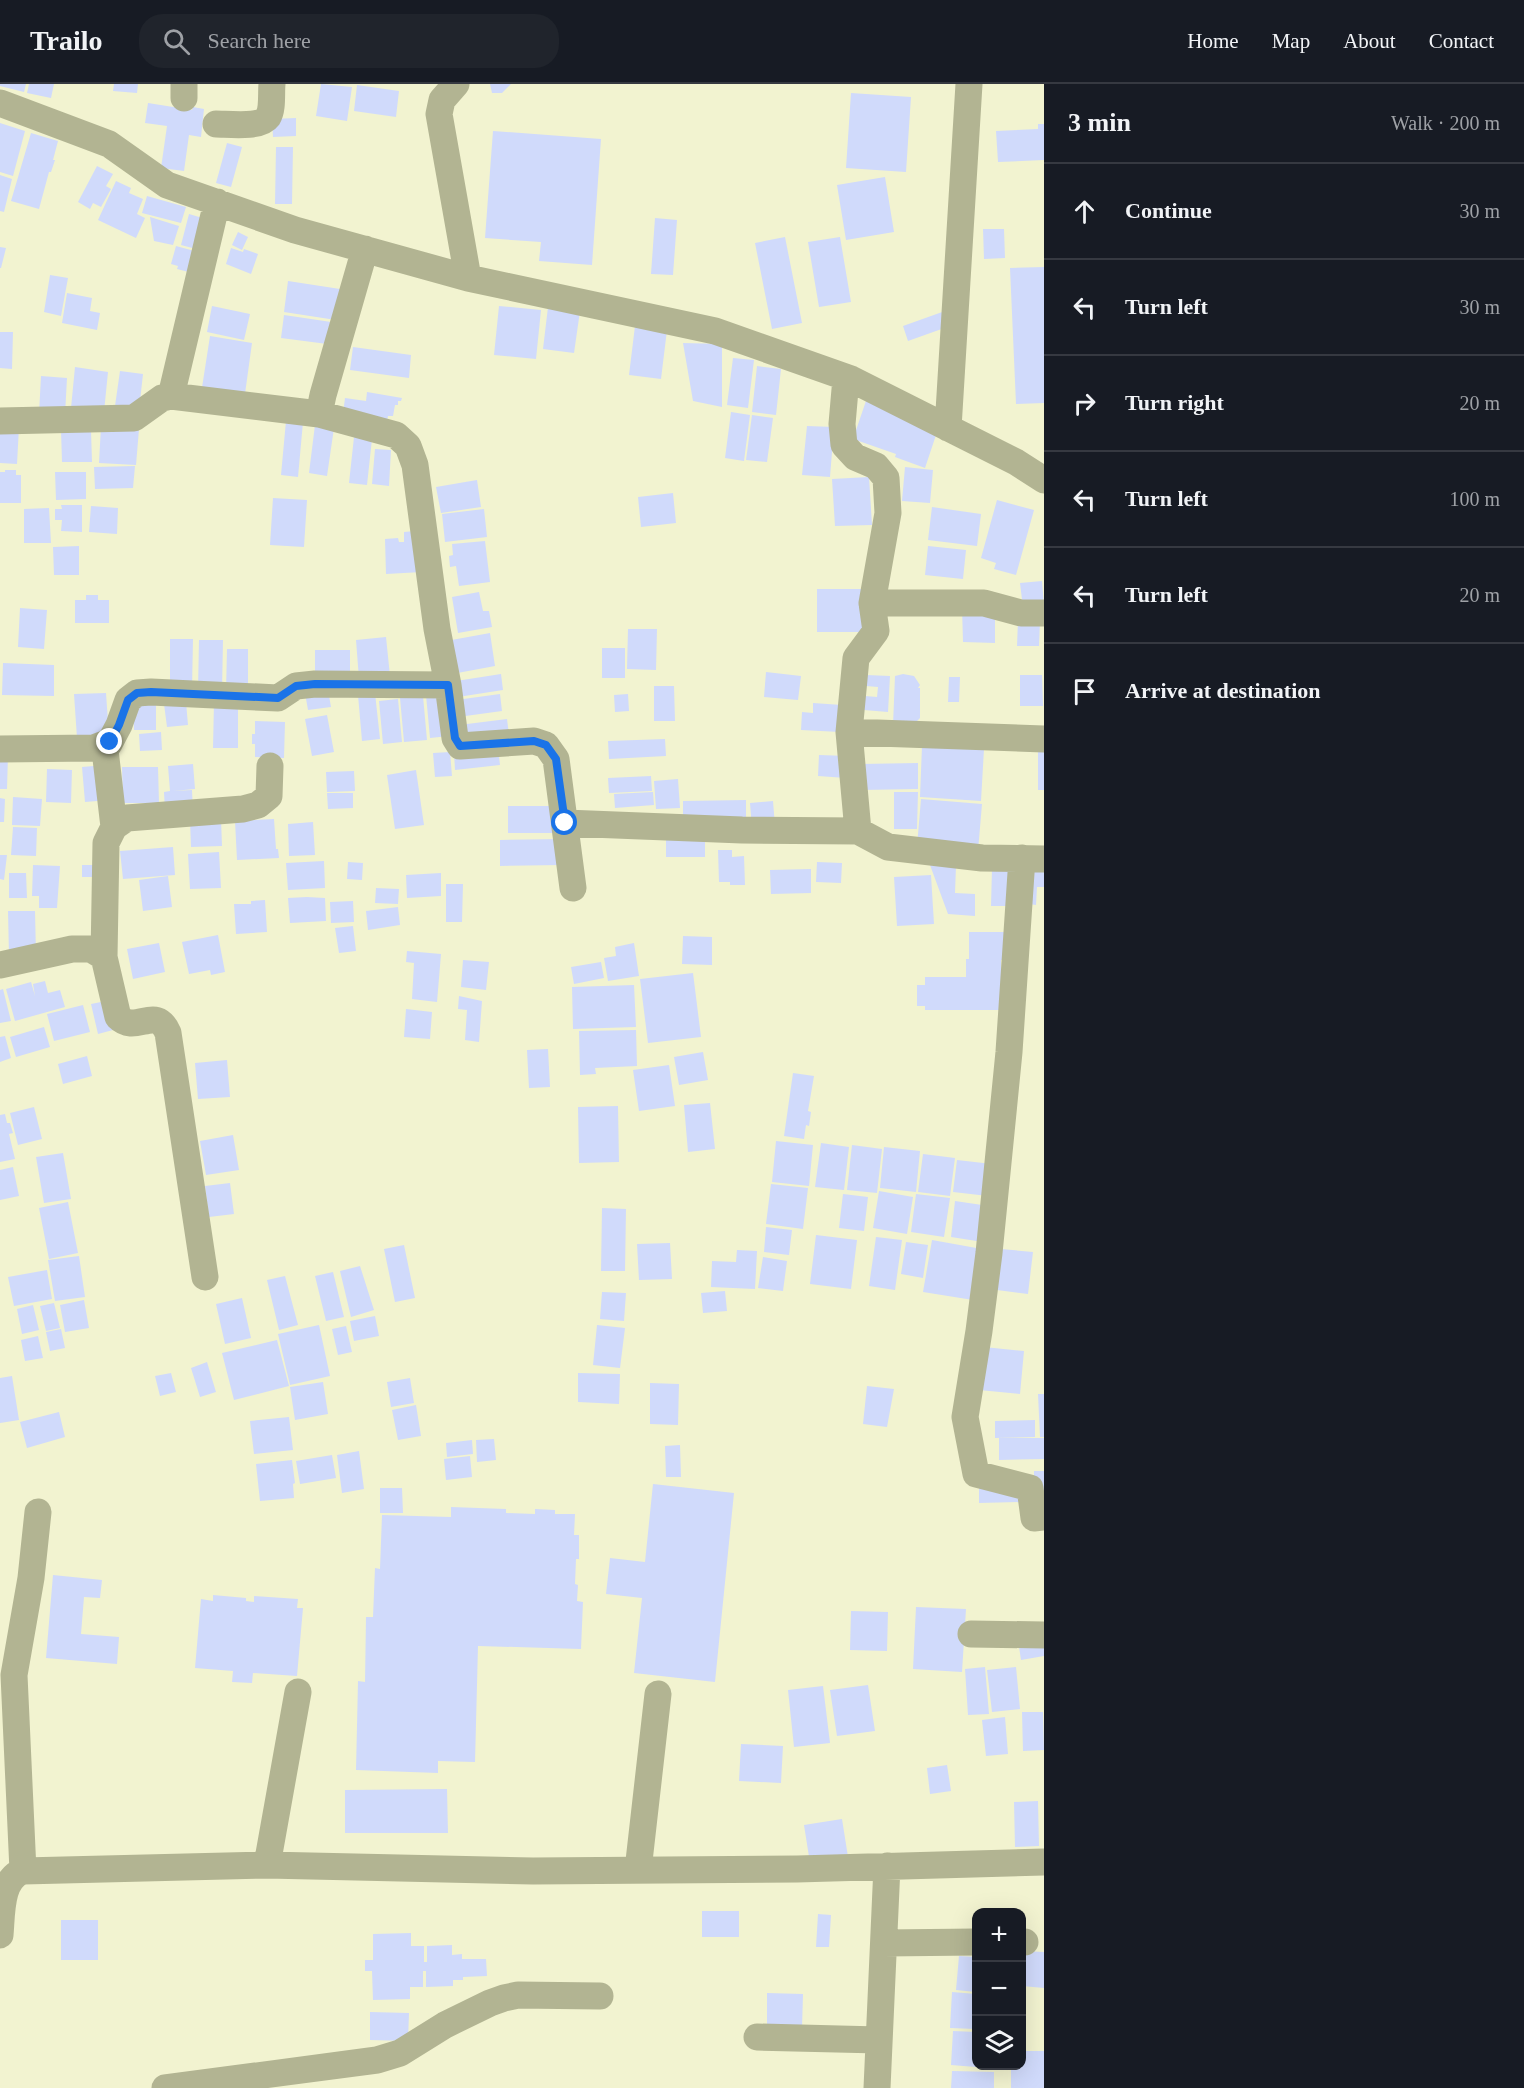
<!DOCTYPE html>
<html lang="en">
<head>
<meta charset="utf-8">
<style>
	:root { --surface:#171b24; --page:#20242c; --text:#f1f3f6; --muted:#9ea1a6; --line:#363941 }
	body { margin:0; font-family:"Times New Roman",serif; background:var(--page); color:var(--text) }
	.controls { position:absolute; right:18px; bottom:18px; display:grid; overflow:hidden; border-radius:12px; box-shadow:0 6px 24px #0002 }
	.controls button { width:54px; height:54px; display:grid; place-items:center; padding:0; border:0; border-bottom:2px solid var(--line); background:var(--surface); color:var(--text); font:30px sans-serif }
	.stop { position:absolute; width:18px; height:18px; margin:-14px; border:4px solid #1a73e8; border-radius:50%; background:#fff }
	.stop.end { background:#1a73e8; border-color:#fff; box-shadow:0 2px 6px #0008 }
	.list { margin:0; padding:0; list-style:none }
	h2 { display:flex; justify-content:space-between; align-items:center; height:78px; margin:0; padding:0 24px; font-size:26px }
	h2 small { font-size:20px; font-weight:400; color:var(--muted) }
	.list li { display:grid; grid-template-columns:39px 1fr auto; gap:18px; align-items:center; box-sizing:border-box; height:96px; padding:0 24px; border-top:2px solid var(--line) }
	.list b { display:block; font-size:22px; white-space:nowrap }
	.list em { font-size:20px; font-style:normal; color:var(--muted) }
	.icon { flex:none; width:33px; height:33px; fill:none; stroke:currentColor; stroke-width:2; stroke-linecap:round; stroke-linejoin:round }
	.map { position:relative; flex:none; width:1044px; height:2004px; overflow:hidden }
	header { display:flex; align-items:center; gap:36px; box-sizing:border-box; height:84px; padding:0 30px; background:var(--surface); border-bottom:2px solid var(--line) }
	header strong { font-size:28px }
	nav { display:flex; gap:33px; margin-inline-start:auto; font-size:21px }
	.search { width:420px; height:54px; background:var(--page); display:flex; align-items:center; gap:15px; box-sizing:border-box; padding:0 21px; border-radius:24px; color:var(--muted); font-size:22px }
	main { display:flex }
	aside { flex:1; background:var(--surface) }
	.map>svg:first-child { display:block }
</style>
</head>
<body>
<header>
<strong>Trailo</strong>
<div class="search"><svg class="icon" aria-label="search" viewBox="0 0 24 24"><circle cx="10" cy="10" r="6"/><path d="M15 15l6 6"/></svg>Search here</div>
<nav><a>Home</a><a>Map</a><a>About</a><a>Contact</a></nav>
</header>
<main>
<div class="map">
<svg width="1044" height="2004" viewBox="0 0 1044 2004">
	<rect width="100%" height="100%" fill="#f2f3d0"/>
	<!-- building -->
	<path fill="#d0dafb" d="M0 0H26L24 8 0 2Z
		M29 0H54L51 14 27 9Z
		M114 0H138L137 9 113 7Z
		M321 0 352 3 347 37 316 32Z
		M490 0H511L502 9H492Z
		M357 1 399 7 396 33 354 27Z
		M851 9 911 13 906 88 846 84Z
		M148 19 192 26 193 23 204 25 201 53 189 51 184 87 161 84 167 42 145 39Z
		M296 34V52L273 53 272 35Z
		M0 39 25 47 13 92 0 88Z
		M1038 40H1044V76L998 78 996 47 1038 45Z
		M493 47 601 55 592 181 539 177 541 158 485 154Z
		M31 49 58 57 53 76H55L51 88H49L39 125 11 117Z
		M227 59 242 63 231 103 216 99Z
		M276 63H293L292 120H275Z
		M97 82 113 90 106 102 111 105 101 123 93 119 90 125 78 118Z
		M0 91 12 95 4 128 0 127Z
		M885 93 894 148 846 156 837 101Z
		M116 97 131 104 129 109 143 115 137 130 145 134 136 154 98 136Z
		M147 112 186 123 181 139 142 129Z
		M189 130 223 140 215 170 181 161Z
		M150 133 179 142 173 161 154 157Z
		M655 134 677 136 673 191 651 190Z
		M983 145H1004L1005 174 984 175Z
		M238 148 248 153 242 166 232 161Z
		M785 153 802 239 772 245 755 159Z
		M840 153 851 218 819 223 808 158Z
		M176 162 213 172 208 193 177 185 178 182 171 180Z
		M0 163 6 164 1 184H0Z
		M231 164 243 168 244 165 258 170 251 190 226 180Z
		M1044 183V319L1016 320 1010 184Z
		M50 191 68 194 61 232 44 228Z
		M288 197 340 205 336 236 284 228Z
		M67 209 92 214 90 227 100 229 97 246 62 239Z
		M212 222 250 230 244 256 207 248Z
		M499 222 541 226 536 275 494 271Z
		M548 223 580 227 574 269 543 265Z
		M945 227 950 242 908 257 903 242Z
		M284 231 338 239 335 261 281 254Z
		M635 242 667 246 661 295 629 291Z
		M0 248H13L12 285 0 284Z
		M210 252 252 259 244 317 201 310Z
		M683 259 722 260V323L693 317Z
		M353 263 411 271 409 294 350 286Z
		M733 274 754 276 748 324 727 321Z
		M757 282 781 285 776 331 752 328Z
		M75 283 108 288 104 328 71 324Z
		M120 287 143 290 139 326 115 322Z
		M41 292 67 294 65 331 39 330Z
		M367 308 402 314 401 317H398V321H395L393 332H388L387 337 343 330 345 314 366 317Z
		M867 314 937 348 925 384 895 373 896 370 853 355Z
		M731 328 750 331 744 377 725 374Z
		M752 331 773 334 767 378 746 376Z
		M286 337 303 338 298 393 281 391Z
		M0 341 19 343 17 380 0 379Z
		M315 341 334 344 327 392 309 389Z
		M101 342 139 345 136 381 99 379Z
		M807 342 834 343 830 393 802 391Z
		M61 346H91L92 378H62Z
		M354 353 372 355 367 401 349 399Z
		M375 365 391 366 389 402 372 400Z
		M135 382 133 404 95 405 94 383Z
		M905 383 933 386 930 419 902 417Z
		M5 386H16V391H21V419H0V388H5Z
		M55 388H86V415L56 416Z
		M869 393 872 441 835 442 832 395Z
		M477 396 481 423 441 429 436 403Z
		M673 409 676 439 641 443 638 413Z
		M273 414 307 416 304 463 270 461Z
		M997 416 1034 426 1016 491 994 485 996 479 981 474Z
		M61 421H82V448L61 447 62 436H55V425H62Z
		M91 422 118 424 117 450 89 448Z
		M932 423 981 430 977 462 928 456Z
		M49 424 51 459H24V425Z
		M484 425 487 453 445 458 442 430Z
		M415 447 422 488 386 490 385 455 398 454 399 458H404V448Z
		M485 457 490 498 459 502 456 482 450 483 449 472 453 471 452 460Z
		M79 462V491H54L53 463Z
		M928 462 966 466 963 495 925 491Z
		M1042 497 1044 522 1023 524 1020 499Z
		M817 505H862V548H817Z
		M479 508 483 527H489L492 543 458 549 452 513Z
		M86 511H98V516H109V539H75V516H86Z
		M962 523 995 528V559L963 558Z
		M20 524 47 526 44 565 18 563Z
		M1018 536 1040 537 1039 562H1017Z
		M628 545H657L656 586 627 585Z
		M490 549 495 582 452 590 446 557Z
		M386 553 390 592 359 595 356 556Z
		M170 555H193L192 605H170Z
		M199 556H223L222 607 198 606Z
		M602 564H625V594H602Z
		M227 565H248V609L226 608Z
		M315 566H350V591H315Z
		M3 579 54 581V612L2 611Z
		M766 588 801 592 798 616 764 613Z
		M501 590 503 606 458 613 456 597Z
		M903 590 914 592 920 601 918 604H920V634L913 641H893L895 592Z
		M866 591 890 592 888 628 864 626 865 612 877 613 878 603 866 602Z
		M1020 591H1042L1043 622H1020Z
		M949 593H960L959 618H948Z
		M654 602H674L675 637H654Z
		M328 606 331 623 308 626 305 609Z
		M106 609 109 652 77 654 74 610Z
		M375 609 380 655 362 657 358 611Z
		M445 609 449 652 430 654 426 611Z
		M500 610 502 627 458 633 456 616Z
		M628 610 629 627 615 628 614 611Z
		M423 612 427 656 404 658 400 614Z
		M398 615 402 658 383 660 379 617Z
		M133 618H156V646H134Z
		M186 618 188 641 167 643 164 620Z
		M214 618H238V664H213Z
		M813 619 842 621 840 648 801 646 802 628 813 629Z
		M327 631 334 668 312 672 305 635Z
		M507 635 509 651 461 657 459 641Z
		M255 637 285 638 284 674 255 673V660H252V650H255Z
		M161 648 162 666 140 667 139 650Z
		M665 655 666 672 609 675 608 657Z
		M922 662 984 665 981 717 920 713Z
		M498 664 500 681 455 686 454 668Z
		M1038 666H1044V706H1038Z
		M450 668 452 692 435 693 433 669Z
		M0 670 8 671 7 705H0Z
		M819 671 848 672 846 694 818 692Z
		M918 679V705L861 706 860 680Z
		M193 680 195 705 173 707 192 706 193 728H165L164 708 170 707 168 682Z
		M106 681 109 716 85 718 82 683Z
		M122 683H158L159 719H123Z
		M47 685 72 686 71 719 46 718Z
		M416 686 424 741 395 745 387 691Z
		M354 687 355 707 327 708 326 688Z
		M651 692 652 707 609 709 608 694Z
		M678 695 680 724 656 725 654 697Z
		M653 708 654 721 615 724 614 710Z
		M894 708H918L917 745H894Z
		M327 709H353V724L328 725Z
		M13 713 42 715 40 742 12 741Z
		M0 714 5 715 4 738H0Z
		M921 715 982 720 978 767 917 762Z
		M746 716V740H683V717Z
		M773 717 775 742 752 744 750 719Z
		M508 722H559V749H508Z
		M221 735 222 762 191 763 190 736Z
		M274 735 276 765H278L279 774 237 776 235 737Z
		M313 738 315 771 289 772 288 740Z
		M13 743 37 744 36 772 11 771Z
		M666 747 705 748V773H666Z
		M562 755V781L500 782V756Z
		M173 763 175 791 123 795 120 767Z
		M718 766H732V773L744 772 745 801H730V798H719Z
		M219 768 221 804 190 805 188 770Z
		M0 771H7L4 796 0 795Z
		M324 777 325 804 288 806 286 779Z
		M348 778 363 779 362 796 347 795Z
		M817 778 842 779 841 799 816 798Z
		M1026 780 1044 781V803H1037L1036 821 1022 819Z
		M33 781 60 782 57 824H39V812H32Z
		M82 781H101V793H82Z
		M930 781 956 782 955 809 975 810V832L948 830Z
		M992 784 1015 785V822H991Z
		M811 785V809L771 810 770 786Z
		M9 789H26L27 814H9Z
		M441 789V812L407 814 406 791Z
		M931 791 934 840 897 842 894 793Z
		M168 792 172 823 143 827 139 796Z
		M446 800H463L462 838H446Z
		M376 804 399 805 398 820 375 819Z
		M307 813 325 814 326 837 290 839 288 814Z
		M265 816 267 848 236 850 234 820H251V817Z
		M353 817 354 838 331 839 330 818Z
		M398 823 400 841 368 846 366 827Z
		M8 827H35L36 871H9Z
		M353 842 356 867 339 869 335 844Z
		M969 848H1010V876H1001V900L1007 926H925V922H917V901H925V893H966V875H969Z
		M218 851 225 888 211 891 210 886 189 890 182 858Z
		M683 852 712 853V881L682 880Z
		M159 859 165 888 133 895 127 865Z
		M634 859 639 892 608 897 604 874 616 872 615 863Z
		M407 867 441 870 437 918 412 915 414 879 406 878Z
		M463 876 489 878 486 906 461 903Z
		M601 878 604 894 574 900 571 883Z
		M693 889 701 953 648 959 640 895Z
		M45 897 48 909 60 906 65 923 15 937 6 905 31 898 35 912 33 900Z
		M634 901 636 943 573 945 572 903Z
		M3 905 11 937 0 939V906Z
		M459 912 482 917 479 958 465 956 467 926 458 925Z
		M106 917 113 946 98 950 91 920Z
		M83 921 90 948 54 957 47 930Z
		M406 925 432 928 430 955 404 953Z
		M44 943 50 963 16 973 10 953Z
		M636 946 637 982 595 984 596 990 580 991 579 947Z
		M5 952 11 974 0 978V953Z
		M548 965 550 1003 529 1004 527 966Z
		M703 968 708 996 679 1001 674 973Z
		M87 972 92 992 63 1000 58 980Z
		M227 976 230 1013 198 1015 195 979Z
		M669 981 675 1022 639 1027 633 986Z
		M793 989 814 992 808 1027 811 1028 809 1042 806 1041 804 1055 784 1052Z
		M710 1019 715 1065 688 1068 684 1021Z
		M618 1022 619 1078 579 1079 578 1023Z
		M34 1023 42 1055 18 1061 10 1029Z
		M5 1030 7 1039H10L13 1049 9 1050 15 1075 0 1078V1031Z
		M233 1051 239 1086 206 1091 200 1057Z
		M776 1057 813 1061 809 1102 772 1098Z
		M821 1059 849 1063 844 1106 815 1103Z
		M852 1061 882 1065 877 1109 847 1106Z
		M884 1063 920 1067 916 1108 880 1104Z
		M63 1069 71 1115 44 1119 36 1073Z
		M923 1070 955 1074 950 1112 918 1108Z
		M957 1076 992 1080 988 1112 953 1108Z
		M13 1083 19 1112 0 1116V1086Z
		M230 1099 234 1130 209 1133 205 1102Z
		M771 1100 808 1104 803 1145 766 1140Z
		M879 1107 913 1113 907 1150 873 1144Z
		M843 1110 868 1113 864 1147 839 1144Z
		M916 1110 950 1114 944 1153 911 1148Z
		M955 1117 989 1122 983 1158 951 1153Z
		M68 1118 78 1169 49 1175 39 1124Z
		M602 1124 626 1125 625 1187H601Z
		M766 1143 792 1146 789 1171 764 1168Z
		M816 1151 857 1156 851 1205 810 1200Z
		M876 1153 902 1156 895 1206 869 1202Z
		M932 1156 982 1165 973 1216 923 1208Z
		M906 1158 928 1161 923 1194 901 1190Z
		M670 1159 672 1195 639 1196 637 1160Z
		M404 1161 415 1214 395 1218 384 1165Z
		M1001 1165 1033 1168 1028 1210 997 1206Z
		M737 1166 757 1167 755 1205 711 1203 712 1177 736 1178Z
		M79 1172 85 1213 55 1217 48 1176Z
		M763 1173 787 1177 783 1207 758 1204Z
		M360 1182 374 1226 351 1233 340 1187Z
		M47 1186 52 1215 14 1222 8 1193Z
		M333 1188 344 1233 326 1237 315 1192Z
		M285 1192 298 1241 279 1246 267 1196Z
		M725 1207 727 1227 703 1229 701 1209Z
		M602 1208 626 1209 624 1237 600 1235Z
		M242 1214 251 1254 225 1260 216 1220Z
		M84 1216 89 1244 65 1248 60 1221Z
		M54 1219 60 1244 46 1247 40 1222Z
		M33 1221 39 1246 22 1250 17 1225Z
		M375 1232 379 1252 354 1257 350 1237Z
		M319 1241 330 1292 290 1301 278 1250Z
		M597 1241 625 1244 620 1284 593 1281Z
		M346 1242 352 1268 338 1271 332 1245Z
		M61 1245 65 1264 50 1267 46 1248Z
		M38 1252 43 1274 25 1277 21 1256Z
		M277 1256 289 1302 234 1316 222 1269Z
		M984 1263 1024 1267 1020 1310 979 1306Z
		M207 1278 216 1308 200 1313 191 1284Z
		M171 1289 176 1308 160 1312 155 1292Z
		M578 1289 620 1290 619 1320 578 1318Z
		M12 1292 19 1336 0 1339V1294Z
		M410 1294 414 1319 391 1323 387 1298Z
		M323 1298 328 1330 295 1336 290 1303Z
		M650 1299 679 1300 678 1341 650 1340Z
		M867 1302 894 1305 887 1343 863 1340Z
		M1038 1310H1044V1353H1040Z
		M416 1321 421 1352 398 1356 392 1326Z
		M59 1328 65 1353 27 1364 20 1338Z
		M289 1333 293 1366 254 1370 250 1337Z
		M1035 1336V1353L995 1354V1337Z
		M999 1354H1044V1375L999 1376Z
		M494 1355 496 1376 477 1378 476 1356Z
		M472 1356 473 1370 447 1373 446 1359Z
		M680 1361 681 1393H666L665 1362Z
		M359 1367 364 1405 342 1409 337 1371Z
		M332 1371 336 1394 300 1400 296 1377Z
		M470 1372 472 1393 446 1396 444 1375Z
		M292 1376 295 1399 293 1400 294 1414 260 1417 256 1380Z
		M1034 1387H1044V1426H1034Z
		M1022 1392 1023 1418 979 1419V1393Z
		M653 1400 734 1409 715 1598 634 1589 642 1514 606 1510 610 1474 645 1478Z
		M380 1404H402L403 1429H380Z
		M451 1423 506 1425V1429L535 1430V1425L555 1426V1430H575L574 1451H579V1475H576L575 1500 578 1501 577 1517 583 1518 581 1565 478 1562 475 1678 438 1677V1689L356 1686 358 1597 365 1598 366 1533H373L375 1484 380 1485 382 1431 451 1433Z
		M53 1491 102 1496 100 1514 84 1513 81 1550 119 1553 117 1580 46 1574Z
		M213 1511 246 1514V1517L254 1518V1512L298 1515 297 1524H303L297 1592 253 1589 252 1599 232 1598 233 1587 195 1584 201 1515 213 1517Z
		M916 1523 966 1525 962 1588 913 1585Z
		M851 1527 888 1528 887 1567 850 1566Z
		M1018 1556 1044 1557V1572L1021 1576Z
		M985 1583 989 1630 968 1631 965 1585Z
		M1016 1583 1020 1625 992 1628 987 1586Z
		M868 1601 875 1647 837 1652 830 1606Z
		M823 1602 830 1659 794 1663 788 1606Z
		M1022 1628H1043L1044 1666 1023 1667Z
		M1005 1633 1008 1670 986 1672 982 1636Z
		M741 1660 783 1662 781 1699 739 1697Z
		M947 1681 951 1707 930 1710 927 1684Z
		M447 1705 448 1749H345V1706Z
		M1038 1717 1039 1762 1015 1763 1014 1718Z
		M842 1735 848 1773 810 1779 804 1741Z
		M702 1827H739V1853H702Z
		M818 1830 831 1831 829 1863H816Z
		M61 1836H98V1876H61Z
		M411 1849V1862H424V1878H427V1862L452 1861V1871L462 1870V1875H486L487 1892 463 1893V1896H453V1902L426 1903V1887H423V1903H410V1915L373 1916 372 1887H365V1876H373V1850Z
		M1022 1867 1044 1868V1904L1022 1902Z
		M959 1872 976 1873V1908L956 1906Z
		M952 1908 976 1910V1945L950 1944Z
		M767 1909 803 1910 802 1944H767Z
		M370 1928 409 1929 408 1957 370 1956Z
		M953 1947 976 1948V1983L951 1981Z
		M1022 1967H1044V2004H1011V1982H1022Z
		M952 1987 994 1988V2004H951Z"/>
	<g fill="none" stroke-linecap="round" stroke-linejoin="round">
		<!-- minor -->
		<path stroke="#b2b492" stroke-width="27" d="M456 0 442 16 439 30 468 194
			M184 14V0
			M0 19 109 60 167 101 295 146 468 194 715 247 851 295 1016 378 1044 396
			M216 40C228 40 260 44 268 33 273 25 271 9 272 0
			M846 294 842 340 844 361 855 373 876 382 886 394 888 429 872 519 876 547 856 574 849 648 858 747 888 763 982 774 1044 775
			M171 312 217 118
			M319 330 323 311 365 165
			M0 337 134 334 162 314 171 312 319 330 396 351 408 362 415 381 437 545 448 601 455 654 460 662 534 657 546 661 556 675 573 804
			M948 344 969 0
			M872 519H984L1021 529H1044
			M849 648 1044 655
			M110 658 105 666 114 743
			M0 665 94 664 110 658 119 641 128 616 137 609 151 608 278 614 296 602 315 600 448 601
			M565 739 742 746 858 747
			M1022 774 1009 968 989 1169 979 1247 965 1333 976 1390 1030 1404 1034 1434 1044 1433
			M104 873 106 759 114 743 127 734 243 725 258 721 269 712 270 682
			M0 881 72 865H91L104 873 118 933C136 951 156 920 168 949L205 1193
			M971 1550 1044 1551
			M267 1781 298 1608
			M638 1786 658 1610
			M23 1787 14 1591 31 1494 38 1428
			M0 1851C2 1829 0 1795 23 1787L267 1781 533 1787 797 1785 1044 1778
			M1022 1858H1025
			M884 1859 976 1858
			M757 1953 879 1956
			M165 2004 377 1976 400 1969 445 1941 490 1919 504 1914 518 1911 600 1912
			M877 2004 887 1782"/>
	</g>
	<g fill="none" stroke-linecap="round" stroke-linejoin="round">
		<!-- route -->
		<path stroke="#1a73e8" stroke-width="8" d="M110 658 119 641 128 616 137 609 151 608 278 614 296 602 315 600 448 601 455 654 460 662 534 657 546 661 556 675 565 739"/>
	</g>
</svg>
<div class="controls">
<button>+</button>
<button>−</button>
<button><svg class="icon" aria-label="layers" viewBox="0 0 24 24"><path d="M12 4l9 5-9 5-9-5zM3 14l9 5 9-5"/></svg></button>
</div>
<div class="stop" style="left:565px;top:739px"></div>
<div class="stop end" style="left:110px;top:658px"></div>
</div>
<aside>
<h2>3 min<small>Walk · 200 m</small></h2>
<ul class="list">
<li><svg class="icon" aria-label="ahead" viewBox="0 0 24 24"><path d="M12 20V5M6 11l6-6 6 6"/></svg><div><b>Continue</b></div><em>30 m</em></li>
<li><svg class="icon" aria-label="left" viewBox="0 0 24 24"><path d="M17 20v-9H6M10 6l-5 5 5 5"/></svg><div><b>Turn left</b></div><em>30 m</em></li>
<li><svg class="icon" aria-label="right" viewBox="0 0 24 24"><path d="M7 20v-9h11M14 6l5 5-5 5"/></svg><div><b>Turn right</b></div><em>20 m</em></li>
<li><svg class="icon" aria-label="left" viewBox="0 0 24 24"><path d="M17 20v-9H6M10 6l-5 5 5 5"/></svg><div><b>Turn left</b></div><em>100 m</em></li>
<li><svg class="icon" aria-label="left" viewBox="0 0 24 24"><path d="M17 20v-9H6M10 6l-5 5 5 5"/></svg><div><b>Turn left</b></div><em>20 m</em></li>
<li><svg class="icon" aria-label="arrive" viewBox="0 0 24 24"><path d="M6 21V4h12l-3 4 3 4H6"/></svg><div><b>Arrive at destination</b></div></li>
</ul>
</aside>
</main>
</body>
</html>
